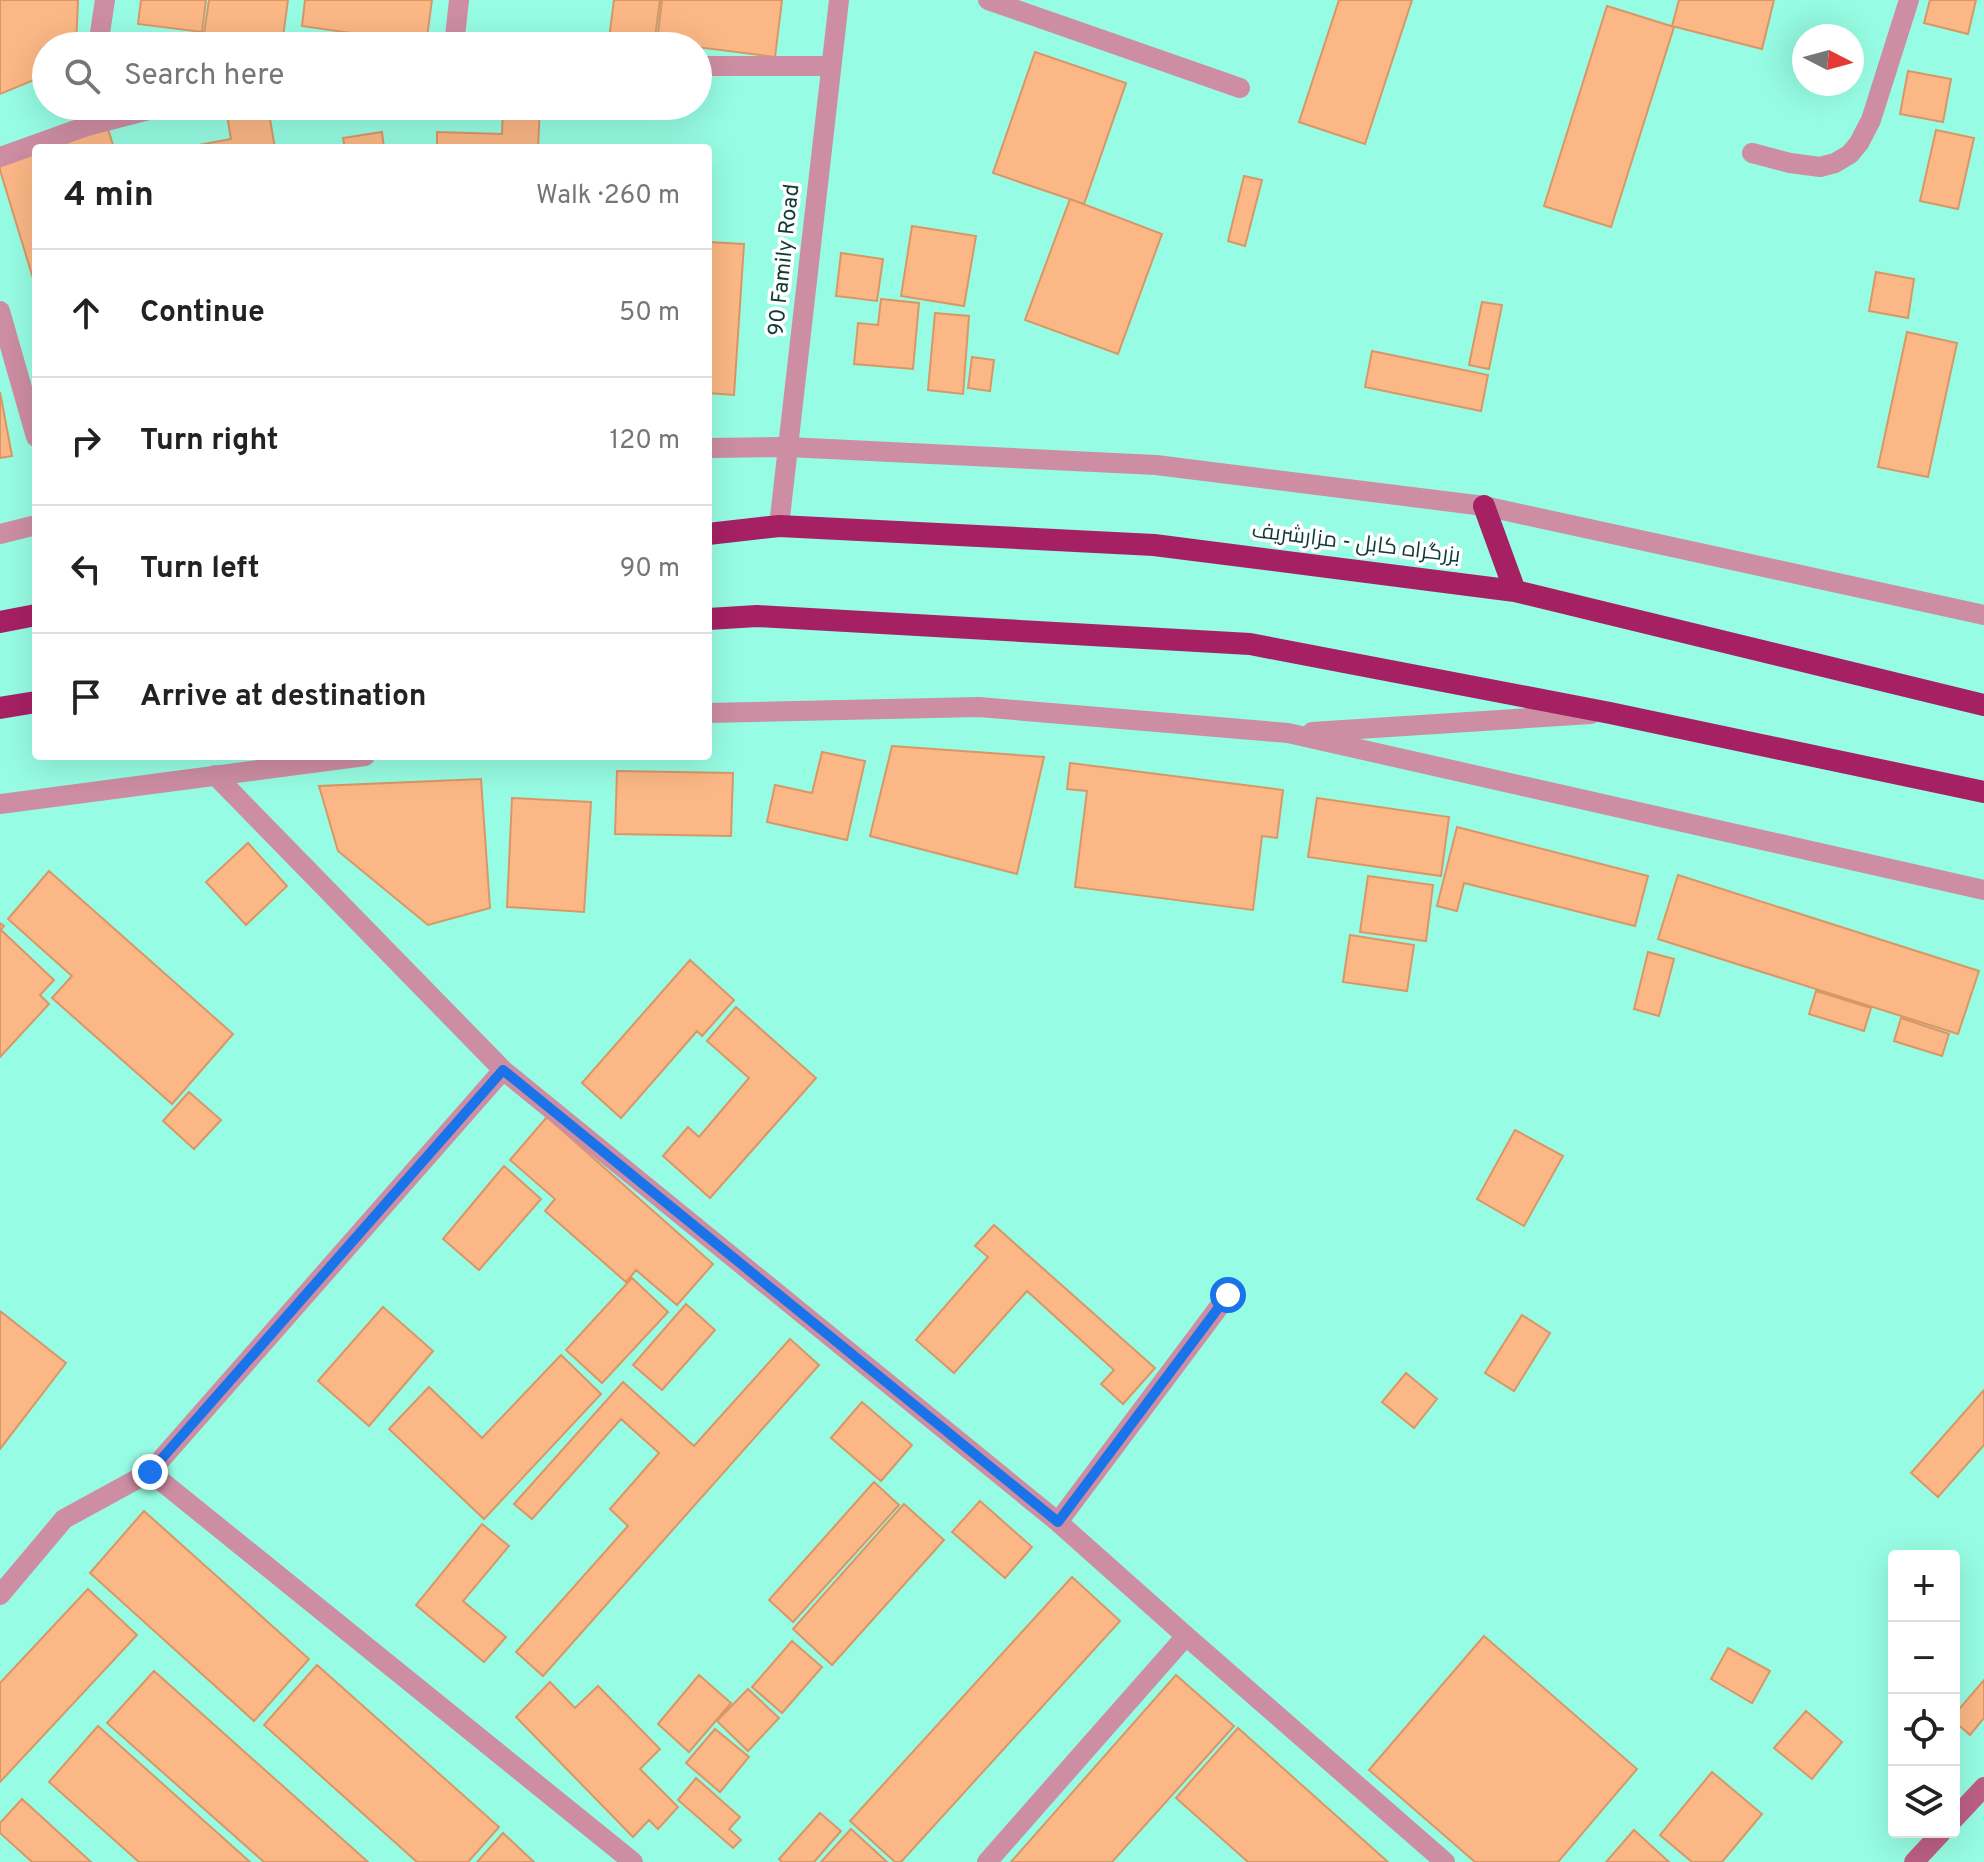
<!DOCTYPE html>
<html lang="en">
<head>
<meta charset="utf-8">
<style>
	:root { --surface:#fff; --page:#f2f2f2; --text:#222; --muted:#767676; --line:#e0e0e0 }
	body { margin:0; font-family:Overpass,Cairo,sans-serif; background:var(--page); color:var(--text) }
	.controls { position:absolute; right:24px; bottom:24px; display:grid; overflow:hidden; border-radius:8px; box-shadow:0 8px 32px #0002 }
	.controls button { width:72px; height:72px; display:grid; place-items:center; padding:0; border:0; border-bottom:2px solid var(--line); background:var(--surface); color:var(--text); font:40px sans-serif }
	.compass { position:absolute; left:1792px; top:24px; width:72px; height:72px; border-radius:50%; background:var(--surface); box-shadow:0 8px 32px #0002; rotate:96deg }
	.stop { position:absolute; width:24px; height:24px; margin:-18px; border:6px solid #1a73e8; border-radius:50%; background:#fff }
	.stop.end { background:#1a73e8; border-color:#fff; box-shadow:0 2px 8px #0008 }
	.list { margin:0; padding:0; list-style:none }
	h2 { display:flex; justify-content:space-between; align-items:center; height:104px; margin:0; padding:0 32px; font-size:34px }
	h2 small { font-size:26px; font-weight:400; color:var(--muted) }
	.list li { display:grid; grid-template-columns:52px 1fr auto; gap:24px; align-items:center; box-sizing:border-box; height:128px; padding:0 32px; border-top:2px solid var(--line) }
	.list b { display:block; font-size:30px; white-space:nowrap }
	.list em { font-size:26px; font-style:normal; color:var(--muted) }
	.icon { flex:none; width:44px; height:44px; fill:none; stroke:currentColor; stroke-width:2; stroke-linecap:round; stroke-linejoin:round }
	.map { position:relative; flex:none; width:1984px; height:1862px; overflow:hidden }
	.search { position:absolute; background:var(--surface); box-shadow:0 8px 32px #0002; left:32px; top:32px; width:680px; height:88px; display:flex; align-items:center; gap:20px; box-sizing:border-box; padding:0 28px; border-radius:44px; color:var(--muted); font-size:30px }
	.panel { position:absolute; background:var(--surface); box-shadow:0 8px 32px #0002; left:32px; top:144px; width:680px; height:616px; border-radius:8px }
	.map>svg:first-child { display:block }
</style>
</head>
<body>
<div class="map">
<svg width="1984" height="1862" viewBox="0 0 1984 1862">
	<rect width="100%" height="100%" fill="#96fce3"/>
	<!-- building -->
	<path fill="#fbb785" stroke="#d99767" stroke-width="2" d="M0 0H78L76 46H46V75L0 94Z
		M141 0H206L202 32 138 24Z
		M209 0H288L282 44 204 34Z
		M305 0H432L426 44 302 26Z
		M614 0H660L654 45 609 39Z
		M662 0H782L775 57 657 42Z
		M1339 0H1412L1365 144 1299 122Z
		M1679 0H1774L1762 49 1672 26Z
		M1930 0H1976L1968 34 1924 23Z
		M1607 6 1674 27 1611 227 1544 206Z
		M1035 52 1126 83 1084 204 993 173Z
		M1908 71 1951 79 1943 122 1900 114Z
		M503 106H540L538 148H437V132L502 134Z
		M268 108 275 148H183L231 139 227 115Z
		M107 126 114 148H36Z
		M1936 130 1974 138 1958 209 1920 201Z
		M382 132 384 148H345L343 138Z
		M36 148V288L0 170V159Z
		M1244 176 1262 180 1245 246 1228 241Z
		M1070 199 1162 234 1118 354 1025 320Z
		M912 226 976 236 964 306 901 296Z
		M708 242 744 244 734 395 708 393Z
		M841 253 883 259 877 301 836 296Z
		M1876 272 1914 279 1908 318 1869 311Z
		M881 299 919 303 913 369 854 364 858 323 878 325Z
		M1482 302 1502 305 1489 369 1469 365Z
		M935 313 969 316 963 394 928 390Z
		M1907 332 1957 343 1928 477 1878 467Z
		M1372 351 1488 375 1481 411 1365 387Z
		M972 357 994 360 990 391 968 388Z
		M0 392 12 456 0 458Z
		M892 746 1044 757 1017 874 870 836Z
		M822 752 865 761 847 840 767 822 775 785 812 793Z
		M1070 763 1283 790 1277 838 1262 836 1253 910 1075 887 1087 791 1067 789Z
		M617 771 733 773 731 836 615 834Z
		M481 779 490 908 428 925 338 851 319 786Z
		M512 798 591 802 584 912 507 907Z
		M1317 798 1449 817 1441 876 1308 857Z
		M1457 827 1648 876 1635 926 1464 883 1457 911 1437 906Z
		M248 843 287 886 246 925 206 882Z
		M49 871 233 1034 172 1104 52 998 72 976 8 919Z
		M1678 875 1979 971 1958 1034 1658 939Z
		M1368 876 1433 885 1426 941 1360 932Z
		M0 923 4 926 1 930 54 980 40 995 49 1004 0 1057Z
		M1350 935 1414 945 1407 991 1343 982Z
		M1648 952 1674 959 1659 1016 1634 1009Z
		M690 960 734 1000 702 1036 697 1031 621 1118 582 1083Z
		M1816 991 1871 1008 1864 1031 1809 1014Z
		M736 1007 816 1078 710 1198 663 1156 688 1127 699 1137 749 1078 707 1041Z
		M1901 1018 1949 1034 1942 1056 1894 1041Z
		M189 1092 221 1120 194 1149 163 1121Z
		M547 1117 713 1264 677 1305 636 1270 626 1282 545 1211 555 1199 510 1160Z
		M1515 1130 1563 1156 1524 1226 1477 1199Z
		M504 1166 541 1199 479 1270 443 1239Z
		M994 1225 1155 1368 1123 1404 1101 1384 1114 1370 1027 1291 954 1373 916 1340 988 1257 975 1246Z
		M632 1278 668 1312 602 1383 566 1350Z
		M686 1304 715 1330 662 1390 633 1365Z
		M383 1307 433 1351 369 1426 318 1381Z
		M0 1311 66 1363 0 1449Z
		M1522 1315 1550 1333 1514 1391 1485 1373Z
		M790 1339 819 1365 543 1676 516 1652 628 1526 610 1509 659 1453 621 1419 532 1519 514 1504 623 1382 694 1446Z
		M561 1355 601 1394 484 1519 389 1429 429 1387 482 1438Z
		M1406 1373 1437 1399 1414 1428 1382 1402Z
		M1984 1390V1445L1938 1497 1911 1473Z
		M862 1402 912 1445 881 1481 831 1438Z
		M874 1482 899 1505 793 1622 769 1600Z
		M980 1501 1032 1547 1005 1578 952 1532Z
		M904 1504 944 1540 832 1665 793 1629Z
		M144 1511 309 1659 254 1721 90 1573Z
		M482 1524 509 1546 463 1601 506 1637 484 1662 416 1605Z
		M1072 1577 1120 1621 901 1862H895L850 1821Z
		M88 1589 137 1635 0 1782V1683Z
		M1484 1636 1637 1769 1558 1862H1475L1369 1770Z
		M792 1641 822 1667 782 1713 752 1687Z
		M1728 1648 1770 1671 1752 1703 1711 1679Z
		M317 1665 499 1827 468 1862H417L264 1725Z
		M154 1671 368 1862H264L107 1723Z
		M699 1675 731 1703 689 1752 658 1724Z
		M1176 1675 1234 1726 1112 1862H1011Z
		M1984 1680V1718L1970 1735 1954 1721V1715Z
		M550 1682 575 1708 598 1686 660 1749 640 1769 678 1807 658 1829 649 1820 633 1837 516 1717Z
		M748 1689 779 1718 748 1751 717 1721Z
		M1806 1711 1842 1742 1812 1779 1774 1748Z
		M98 1726 250 1862H139L49 1782Z
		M1238 1728 1388 1862H1248L1176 1798Z
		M715 1729 749 1757 720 1792 686 1763Z
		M1712 1772 1762 1814 1722 1862H1692L1660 1835Z
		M696 1778 740 1817 729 1829 741 1840 733 1848 678 1800Z
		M22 1799 91 1862H32L0 1833V1823Z
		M820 1813 841 1831 814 1862H782L779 1859Z
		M851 1829 887 1862H821Z
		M1634 1830 1669 1862H1606Z
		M503 1833 534 1862H477Z"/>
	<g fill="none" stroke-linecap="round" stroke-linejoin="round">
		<!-- service -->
		<path stroke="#cd8da3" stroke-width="20" d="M1752 153 1790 163 1820 167 1835 163 1850 154 1859 143 1871 120 1909 0
			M215 775 503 1070 1058 1522 1186 1636 987 1862
			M150 1472 633 1862
			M1058 1522 1228 1295
			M0 1595 64 1519 150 1472 503 1070"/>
		<!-- minor -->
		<path stroke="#cd8da3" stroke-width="20" d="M988 0 1240 88
			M98 46 105 0
			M454 46 459 0
			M698 66H830
			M0 157 87 126 164 106
			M0 311 36 437
			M708 448 788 447 1156 465 1484 506 1984 615
			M0 534 36 525
			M708 713 979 707 1288 733 1984 890
			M1312 732 1591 714
			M0 804 365 756
			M1186 1636 1445 1862"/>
		<!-- tertiary -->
		<path stroke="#cd8da3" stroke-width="20" d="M779 526 839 0"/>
		<!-- secondary -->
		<path stroke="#bc5f84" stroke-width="20" d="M1954 1819 1984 1787
			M1914 1862 1942 1832"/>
		<!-- trunk -->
		<path stroke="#a62064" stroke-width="22" d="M1484 506 1515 591
			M708 534 779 526 1154 545 1515 591 1984 705
			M708 619 757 616 1250 644 1610 713 1984 792
			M0 622 36 615
			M0 708 36 702"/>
	</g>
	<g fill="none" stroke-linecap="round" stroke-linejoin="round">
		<!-- route -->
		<path stroke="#1a73e8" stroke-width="10" d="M150 1472 503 1070 1058 1522 1228 1295"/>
	</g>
	<g text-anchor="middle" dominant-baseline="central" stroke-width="7" stroke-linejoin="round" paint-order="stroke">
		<!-- street labels -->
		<g font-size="22" fill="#0f3c33" stroke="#fff">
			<text transform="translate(785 260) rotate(-84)">90 Family Road</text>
			<text transform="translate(1356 544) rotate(7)">بزرگراه کابل - مزارشریف</text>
		</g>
	</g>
</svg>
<div class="controls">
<button>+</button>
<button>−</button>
<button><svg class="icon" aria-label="locate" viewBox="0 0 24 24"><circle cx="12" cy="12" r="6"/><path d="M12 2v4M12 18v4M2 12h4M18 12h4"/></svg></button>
<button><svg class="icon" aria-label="layers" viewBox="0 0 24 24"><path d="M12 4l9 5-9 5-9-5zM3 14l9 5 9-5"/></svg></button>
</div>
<svg class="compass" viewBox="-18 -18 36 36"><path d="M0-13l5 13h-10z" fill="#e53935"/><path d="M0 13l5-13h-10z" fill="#767676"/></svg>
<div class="stop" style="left:1228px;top:1295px"></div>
<div class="stop end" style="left:150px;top:1472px"></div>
<div class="search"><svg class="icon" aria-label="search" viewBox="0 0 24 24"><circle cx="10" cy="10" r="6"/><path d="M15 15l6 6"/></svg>Search here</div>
<section class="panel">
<h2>4 min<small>Walk · 260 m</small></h2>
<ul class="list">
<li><svg class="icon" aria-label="ahead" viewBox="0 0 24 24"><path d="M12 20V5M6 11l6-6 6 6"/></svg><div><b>Continue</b></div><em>50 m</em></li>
<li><svg class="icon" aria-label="right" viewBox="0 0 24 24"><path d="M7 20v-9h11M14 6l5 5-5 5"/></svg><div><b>Turn right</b></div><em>120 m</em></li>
<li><svg class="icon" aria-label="left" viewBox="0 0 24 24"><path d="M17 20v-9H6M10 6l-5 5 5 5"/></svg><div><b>Turn left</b></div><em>90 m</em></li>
<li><svg class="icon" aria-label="arrive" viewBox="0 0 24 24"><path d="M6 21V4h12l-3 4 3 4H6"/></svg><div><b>Arrive at destination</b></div></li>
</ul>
</section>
</div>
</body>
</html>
